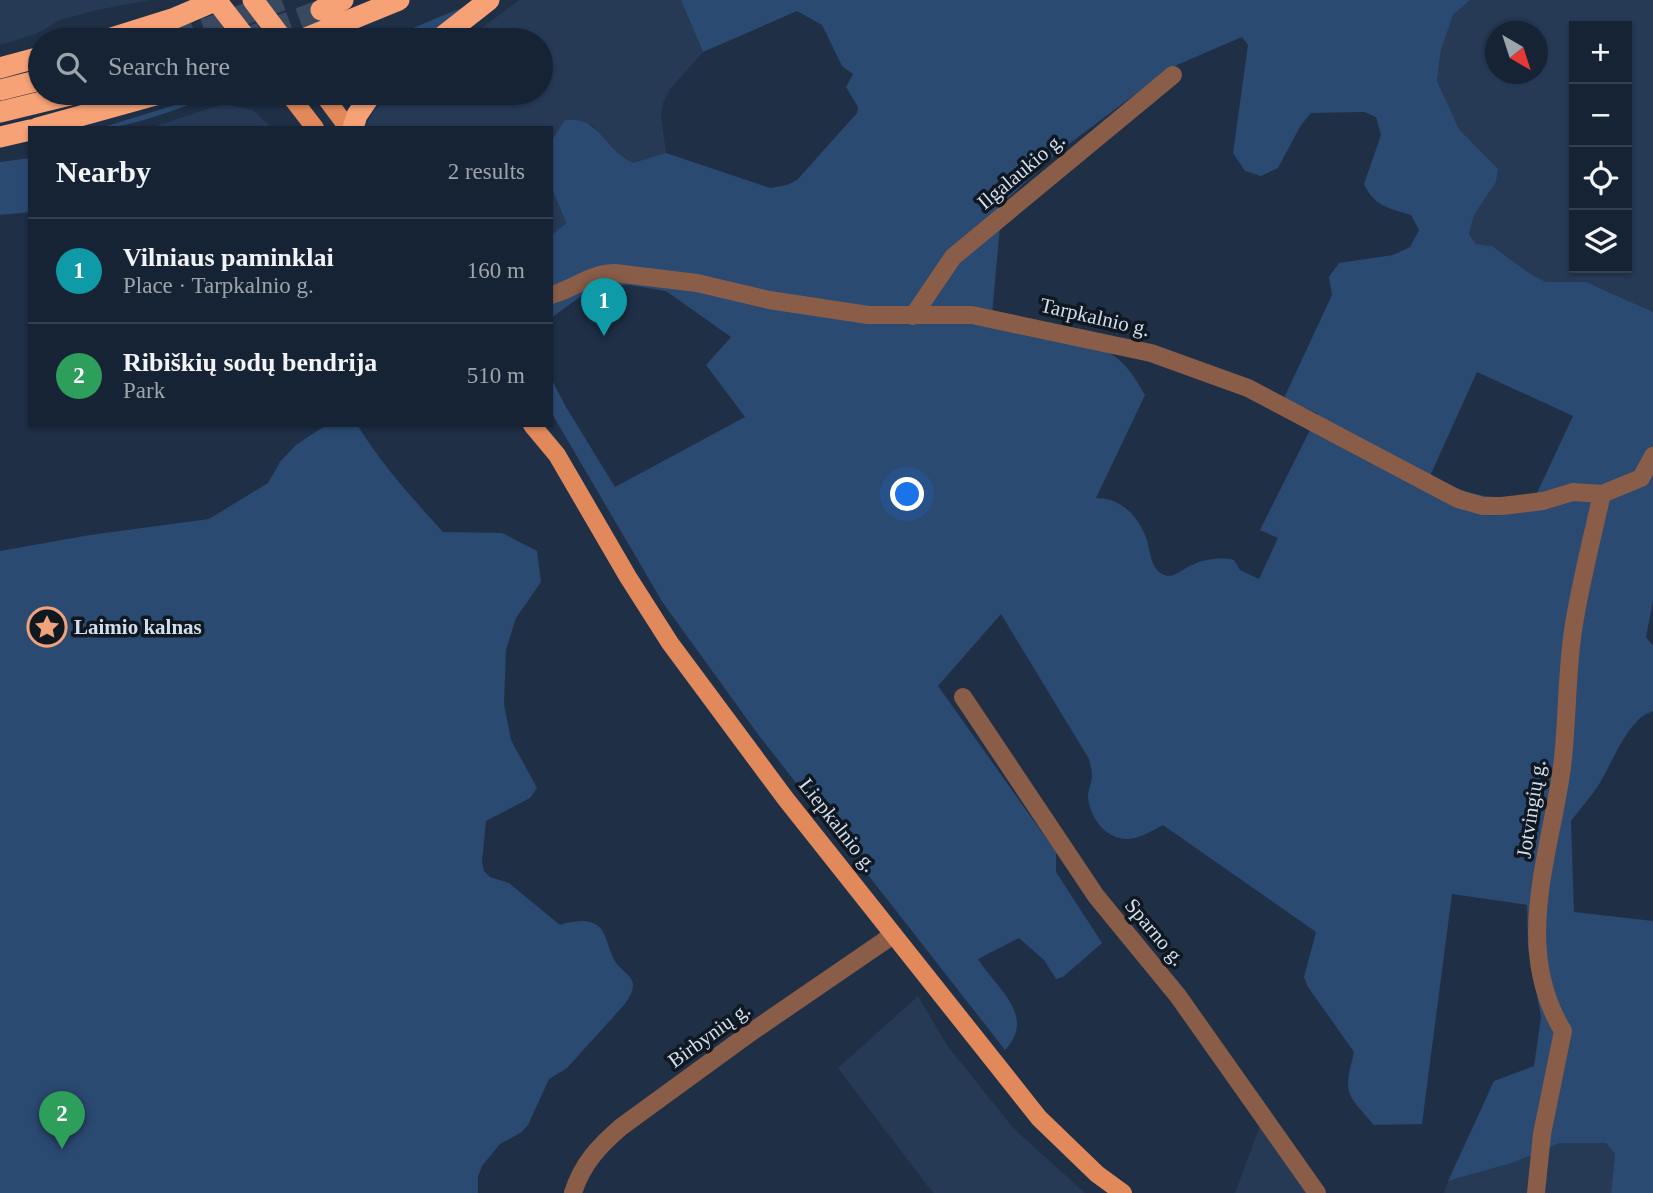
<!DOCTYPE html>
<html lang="en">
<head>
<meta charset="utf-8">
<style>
	:root { --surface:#162334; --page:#1f2b3c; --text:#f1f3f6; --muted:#9ea4ac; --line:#35404f; --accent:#f0a27a }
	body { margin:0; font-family:Georgia,serif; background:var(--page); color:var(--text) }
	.controls { position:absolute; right:21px; top:21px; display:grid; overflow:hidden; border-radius:0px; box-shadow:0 2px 5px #0004 }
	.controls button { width:63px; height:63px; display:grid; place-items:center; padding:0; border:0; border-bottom:2px solid var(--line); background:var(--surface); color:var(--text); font:35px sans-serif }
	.compass { position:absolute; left:1485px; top:21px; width:63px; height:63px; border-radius:50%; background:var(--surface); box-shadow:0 2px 5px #0004; rotate:141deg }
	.you { position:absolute; left:908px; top:495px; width:24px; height:24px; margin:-18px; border:5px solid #fff; border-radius:50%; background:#1a73e8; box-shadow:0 0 0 10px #1a73e833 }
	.badge { display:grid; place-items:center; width:46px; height:46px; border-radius:50%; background:var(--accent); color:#fff; font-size:23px; font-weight:700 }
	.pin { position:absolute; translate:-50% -58px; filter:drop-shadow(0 2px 4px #0008) }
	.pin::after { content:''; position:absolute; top:37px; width:24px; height:21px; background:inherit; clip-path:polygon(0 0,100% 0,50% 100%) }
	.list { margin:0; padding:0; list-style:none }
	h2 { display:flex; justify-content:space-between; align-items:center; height:91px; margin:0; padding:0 28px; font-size:30px }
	h2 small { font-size:23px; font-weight:400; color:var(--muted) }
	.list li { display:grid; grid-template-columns:46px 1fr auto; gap:21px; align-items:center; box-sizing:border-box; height:105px; padding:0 28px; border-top:2px solid var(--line) }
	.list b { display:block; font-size:26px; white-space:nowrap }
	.list p { margin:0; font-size:23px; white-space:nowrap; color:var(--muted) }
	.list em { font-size:23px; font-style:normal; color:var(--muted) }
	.icon { flex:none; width:38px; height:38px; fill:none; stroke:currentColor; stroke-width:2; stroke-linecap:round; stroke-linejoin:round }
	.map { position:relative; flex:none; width:1653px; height:1193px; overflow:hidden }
	.search { position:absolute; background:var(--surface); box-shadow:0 2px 5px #0004; left:28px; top:28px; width:525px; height:77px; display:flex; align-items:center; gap:18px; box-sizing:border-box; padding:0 24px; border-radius:38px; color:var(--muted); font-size:26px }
	.panel { position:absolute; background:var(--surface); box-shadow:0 2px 5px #0004; left:28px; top:126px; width:525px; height:301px; border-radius:0px }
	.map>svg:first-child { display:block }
</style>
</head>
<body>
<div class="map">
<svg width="1653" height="1193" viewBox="0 0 1653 1193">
	<rect width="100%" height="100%" fill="#1e2f46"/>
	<!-- built -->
	<path fill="#263a56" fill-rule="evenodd" d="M0 0H150L97 10 60 20 36 34 0 45Z
		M519 0H681L703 52 670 89 663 103 661 114 666 153 633 164 619 157 593 126 565 120 551 141V128H364L375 109 396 93H541V40H466Z
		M1470 0H1653V312L1586 282H1546L1532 275 1492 246 1476 244 1469 234 1474 215 1496 182 1498 169 1459 129 1437 81 1441 50 1453 15ZM1574 26H1627V268H1574ZM1496 32H1538V74H1496Z
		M223 104 253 110 271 128H150Z
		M551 186 566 223 551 236Z
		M918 996 947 1045 1014 1129 1085 1193H933L838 1068Z
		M1267 1107 1324 1193H1235Z
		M1560 1143H1607L1615 1154 1611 1193H1444L1448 1181 1515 1162Z"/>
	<!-- green -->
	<path fill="#2b4a72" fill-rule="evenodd" d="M681 0H1470L1453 15 1441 50 1437 81 1459 129 1498 169 1496 182 1474 215 1469 234 1476 244 1492 246 1532 275 1546 282H1586L1653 312V601L1646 637 1653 646V711C1628 718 1612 764 1598 786 1590 798 1580 809 1571 821L1574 912 1653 921V1193H1611L1615 1154 1606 1143H1560L1515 1162 1448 1181 1494 1081 1534 1066 1541 1017 1528 948 1527 905 1452 894 1422 1124 1374 1125C1346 1092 1343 1096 1354 1052L1308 987 1304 977 1316 932 1163 825C1152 831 1139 839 1126 839 1104 838 1090 817 1088 797 1088 789 1092 783 1092 775 1092 770 1090 764 1089 759L1001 614 938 686 1056 852V872L1102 943 1063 977 1056 979 1044 960 1019 938 978 959C997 989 1037 1016 1005 1050L757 733 663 603 551 412V378L566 407 615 487 745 417 706 365 731 337 666 291 629 285 595 286 551 318V236L566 223 551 186V141L565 120C600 116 603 149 633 163L666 153 770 188 787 185 797 180 857 113 858 107 846 87 853 74 842 66 822 25 797 11 703 52ZM1242 37 1248 45 1233 153 1245 171 1261 176 1278 168 1301 125 1311 113 1364 112 1376 117 1381 135 1364 184C1374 206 1388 208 1411 215L1419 230 1410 247 1393 255 1339 263 1329 277 1332 295 1284 398 1318 414 1260 530 1278 538 1259 579 1240 570 1234 560C1221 557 1204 559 1192 565 1182 569 1173 580 1162 574 1151 568 1150 551 1147 540 1139 517 1122 498 1096 498L1145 395C1135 378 1126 362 1108 352L991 326 1002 204 1057 153 1170 68ZM1477 372 1573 416 1537 493C1490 502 1472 496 1430 476Z
		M466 6 429 40H384Z
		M211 94 212 97C180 107 132 128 100 128Z
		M30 158V212L0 215V162Z
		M326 425 358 426C382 465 413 499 443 532L502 533 537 551 541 582 516 618 506 650 504 704 511 740 537 788 530 798 486 821 482 862 484 871 490 877 509 883 560 925C567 922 573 922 581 921 610 921 604 946 617 964 621 970 633 976 633 985 633 992 628 1000 624 1005L567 1068 549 1079 528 1125 522 1132 500 1144 482 1166 478 1177V1193H0V551L90 535 209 519 268 483 280 462 296 445Z"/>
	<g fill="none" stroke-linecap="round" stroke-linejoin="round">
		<!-- highway-tunnel -->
		<path stroke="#39495f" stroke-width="21" stroke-dasharray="21 10" stroke-linecap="butt" d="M175 40 283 0
			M241 40 321 10"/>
		<!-- minor -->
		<path stroke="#895d47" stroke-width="18" d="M551 295C574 289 590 273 615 273L697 283 769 300 868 315H972L1151 353 1248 388 1458 499 1483 506H1502L1543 501 1573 492 1602 494
			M913 316 953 257 1173 75
			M963 697 1096 896 1178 996 1317 1193
			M573 1193C582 1164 599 1146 621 1127L750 1033 893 935
			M1536 1193 1542 1134 1563 1031C1512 947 1550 856 1562 767 1568 720 1566 671 1574 624 1581 581 1592 538 1602 494L1641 478 1653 456"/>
		<!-- major -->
		<path stroke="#e1895b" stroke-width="18" d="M288 93 315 128
			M322 93 348 128
			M532 425 557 455 628 577 670 643 785 798 1039 1118 1097 1174 1123 1193"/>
		<!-- highway -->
		<path stroke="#f7a176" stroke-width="21" d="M216 0 247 40
			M253 0 283 40
			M321 10 343 0
			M105 40 175 18 217 0
			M301 40 399 0
			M438 40 489 0
			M0 68 40 57
			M0 90 40 80
			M0 112 78 93
			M37 128 163 93
			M353 128 357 115 372 93
			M0 137 30 130"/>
	</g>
	<!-- icons -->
	<defs>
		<g id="sight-ring" transform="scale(2.0125)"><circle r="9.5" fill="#0f1721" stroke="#f0a27a" stroke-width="1.5"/><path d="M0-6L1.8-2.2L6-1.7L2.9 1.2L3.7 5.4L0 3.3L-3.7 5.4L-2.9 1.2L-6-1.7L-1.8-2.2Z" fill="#f0a27a"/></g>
	</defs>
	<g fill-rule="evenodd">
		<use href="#sight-ring" x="47" y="627"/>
	</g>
	<g text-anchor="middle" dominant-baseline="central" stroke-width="7" stroke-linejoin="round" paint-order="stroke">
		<!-- street labels -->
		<g font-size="21" fill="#d4dfee" stroke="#0f1721">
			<text transform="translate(1021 171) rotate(-40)">Ilgalaukio g.</text>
			<text transform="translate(1095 317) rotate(13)">Tarpkalnio g.</text>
			<text transform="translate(1531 809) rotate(-81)">Jotvingių g.</text>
			<text transform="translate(838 825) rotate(52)">Liepkalnio g.</text>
			<text transform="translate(1155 932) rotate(50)">Sparno g.</text>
			<text transform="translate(709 1035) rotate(-36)">Birbynių g.</text>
		</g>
		<!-- poi labels -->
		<g font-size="21" font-weight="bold" fill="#d4dfee" stroke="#0f1721" text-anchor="start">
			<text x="74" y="627">Laimio kalnas</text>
		</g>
	</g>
</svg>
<div class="controls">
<button>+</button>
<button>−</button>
<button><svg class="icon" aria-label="locate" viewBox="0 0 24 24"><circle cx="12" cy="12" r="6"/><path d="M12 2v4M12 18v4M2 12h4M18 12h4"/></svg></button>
<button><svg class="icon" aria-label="layers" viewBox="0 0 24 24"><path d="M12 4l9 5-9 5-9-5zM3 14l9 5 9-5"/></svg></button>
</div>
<svg class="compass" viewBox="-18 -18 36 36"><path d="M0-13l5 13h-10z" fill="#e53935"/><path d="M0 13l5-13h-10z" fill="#9ea4ac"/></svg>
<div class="you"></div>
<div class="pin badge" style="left:604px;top:336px;background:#0f9aa8">1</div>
<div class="pin badge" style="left:62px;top:1149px;background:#2e9e5b">2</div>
<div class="search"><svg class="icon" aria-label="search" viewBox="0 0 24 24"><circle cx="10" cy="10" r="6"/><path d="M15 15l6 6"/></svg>Search here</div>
<section class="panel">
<h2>Nearby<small>2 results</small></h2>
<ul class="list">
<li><span class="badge" style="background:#0f9aa8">1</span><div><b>Vilniaus paminklai</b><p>Place · Tarpkalnio g.</p></div><em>160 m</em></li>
<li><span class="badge" style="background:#2e9e5b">2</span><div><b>Ribiškių sodų bendrija</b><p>Park</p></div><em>510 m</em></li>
</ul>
</section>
</div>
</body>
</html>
